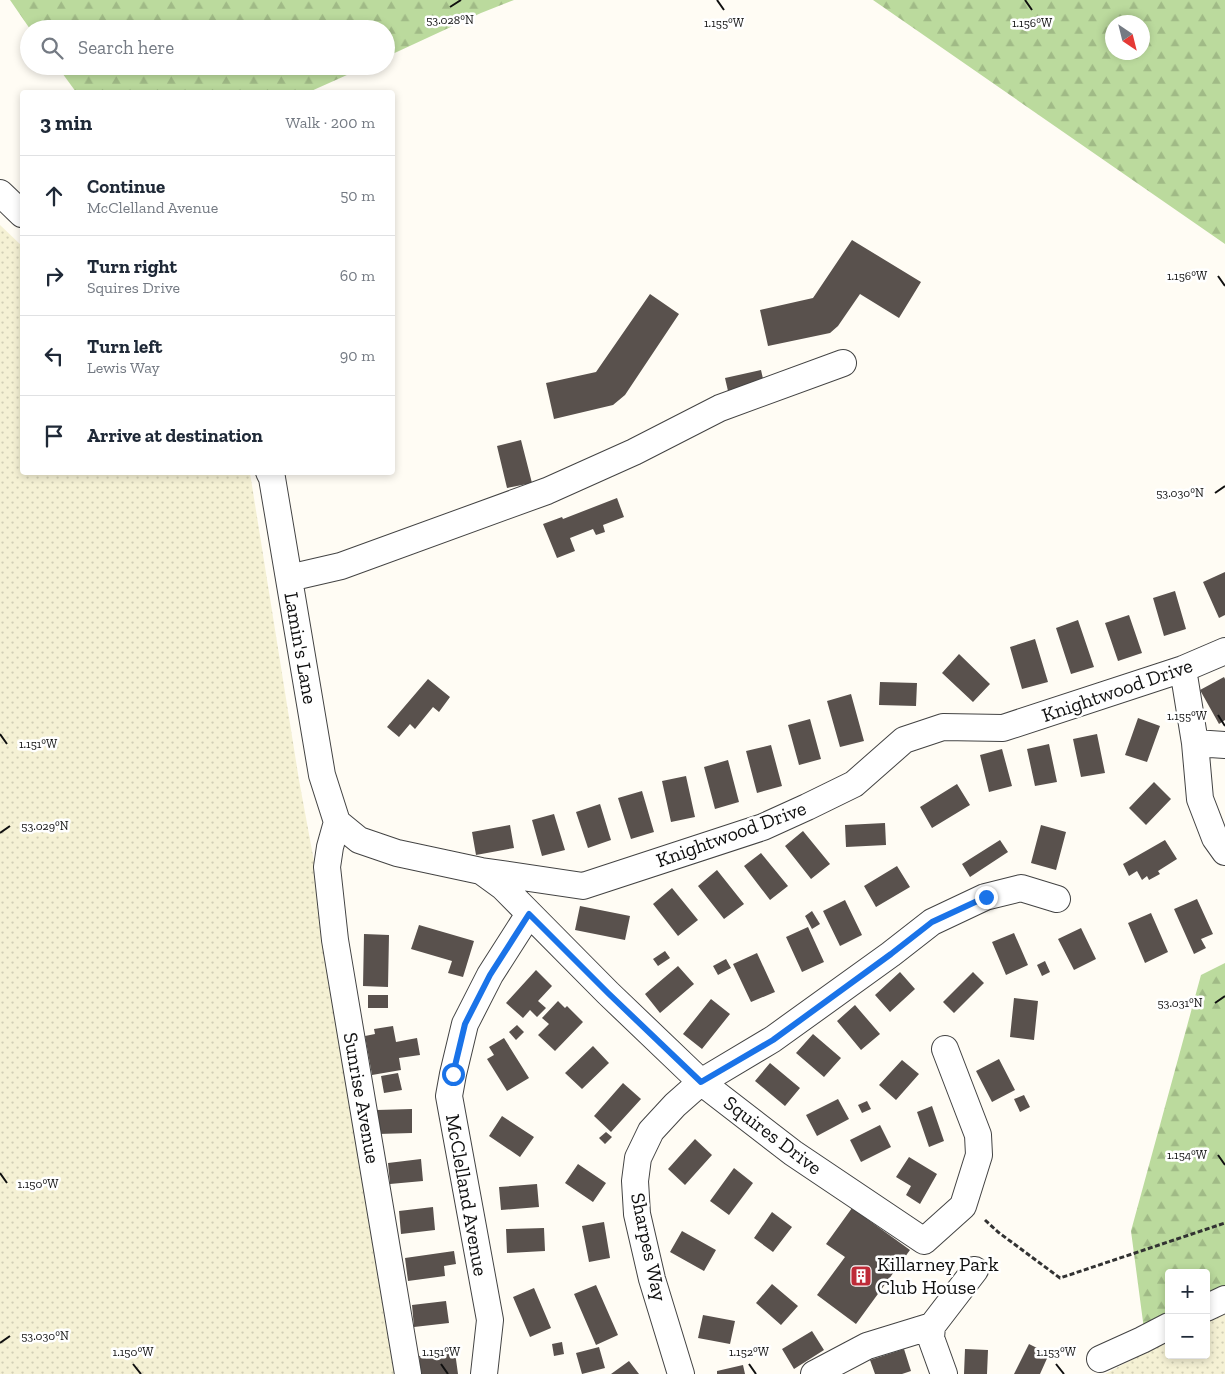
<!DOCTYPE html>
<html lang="en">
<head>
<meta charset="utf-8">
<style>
	:root { --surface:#fff; --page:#f6f6f7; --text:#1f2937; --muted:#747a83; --line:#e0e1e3 }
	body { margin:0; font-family:"Zilla Slab",serif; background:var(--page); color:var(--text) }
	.controls { position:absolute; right:15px; bottom:15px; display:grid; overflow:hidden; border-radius:5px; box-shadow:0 2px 8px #0003 }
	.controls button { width:45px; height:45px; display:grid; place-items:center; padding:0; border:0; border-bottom:1px solid var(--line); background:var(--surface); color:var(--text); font:25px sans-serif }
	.compass { position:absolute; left:1105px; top:15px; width:45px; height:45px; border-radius:50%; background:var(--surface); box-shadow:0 2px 8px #0003; rotate:145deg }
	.stop { position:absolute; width:15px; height:15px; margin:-11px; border:4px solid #1a73e8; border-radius:50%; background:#fff }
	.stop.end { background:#1a73e8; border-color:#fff; box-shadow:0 1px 5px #0008 }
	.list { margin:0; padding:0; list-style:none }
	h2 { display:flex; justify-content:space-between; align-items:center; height:65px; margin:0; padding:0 20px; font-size:21px }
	h2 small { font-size:16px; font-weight:400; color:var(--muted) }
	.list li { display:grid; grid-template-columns:32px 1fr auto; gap:15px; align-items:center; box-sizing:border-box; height:80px; padding:0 20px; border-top:1px solid var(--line) }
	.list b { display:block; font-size:19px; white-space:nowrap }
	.list p { margin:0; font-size:16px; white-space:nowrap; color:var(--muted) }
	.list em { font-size:16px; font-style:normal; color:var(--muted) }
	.icon { flex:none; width:28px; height:28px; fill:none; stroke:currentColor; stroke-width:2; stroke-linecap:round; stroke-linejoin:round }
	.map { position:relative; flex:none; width:1225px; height:1374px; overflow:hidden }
	.search { position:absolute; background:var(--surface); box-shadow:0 2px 8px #0003; left:20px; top:20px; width:375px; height:55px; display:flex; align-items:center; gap:12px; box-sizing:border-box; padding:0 18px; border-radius:28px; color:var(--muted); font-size:19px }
	.panel { position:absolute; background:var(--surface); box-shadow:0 2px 8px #0003; left:20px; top:90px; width:375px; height:385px; border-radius:5px }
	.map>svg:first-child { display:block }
</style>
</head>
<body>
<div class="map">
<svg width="1225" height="1374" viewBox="0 0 1225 1374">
	<defs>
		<pattern id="farmland-dots" width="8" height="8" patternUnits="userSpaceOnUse" patternTransform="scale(1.25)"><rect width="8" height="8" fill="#f5f1d4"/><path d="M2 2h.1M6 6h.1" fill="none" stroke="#d1ceb5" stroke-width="1.8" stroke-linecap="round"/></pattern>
		<pattern id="forest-firs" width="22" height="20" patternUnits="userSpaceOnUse" patternTransform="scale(1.25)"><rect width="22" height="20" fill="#bbda9d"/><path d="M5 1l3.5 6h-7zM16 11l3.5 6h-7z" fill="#a0ba86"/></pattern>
	</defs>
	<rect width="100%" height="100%" fill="#fffcf4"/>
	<!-- farmland -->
	<path fill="url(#farmland-dots)" d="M0 225 22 246V472L250 473 299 780 323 910 398 1374H0Z
		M1225 1307V1374H1105L1169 1340V1355H1206V1318Z"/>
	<!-- forest -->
	<path fill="url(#forest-firs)" fill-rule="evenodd" d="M10 0H514L481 13 386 57V29H30Z
		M873 0H1225V244ZM1142 22V52H1112V22Z
		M57 66H367L309 92H76Z
		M1225 963V1307L1206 1318V1273H1169V1340L1147 1352 1131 1231 1201 975Z"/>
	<!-- building -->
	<path fill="#59514d" d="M852 240 921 282 899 318 860 294 838 326 830 333 768 346 760 310 813 298Z
		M650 294 679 314 625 395 613 405 554 419 546 383 596 372Z
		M761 370 764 383 728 391 725 378Z
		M521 440 532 483 507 488 497 446Z
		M617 498 624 517 603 525 605 532 596 535 593 529 570 538 575 551 557 558 543 524 562 517 563 519Z
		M1225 572V615L1219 618 1203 582Z
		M1175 591 1186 629 1164 636 1153 598Z
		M1129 615 1142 653 1118 661 1105 623Z
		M1078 620 1094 667 1071 674 1056 628Z
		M1035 639 1048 682 1022 689 1010 647Z
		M959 654 990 684 973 702 942 673Z
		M1224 677 1225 679V720L1219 724 1200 690Z
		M428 679 450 697 439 712 433 707 415 729 410 724 399 737 387 727Z
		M880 682 917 683 916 706 879 705Z
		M851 694 864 741 840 747 827 701Z
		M1138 718 1160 726 1147 762 1125 755Z
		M810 719 821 759 799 765 788 725Z
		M1097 734 1105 773 1081 777 1073 739Z
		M1049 744 1057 782 1035 786 1027 749Z
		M771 745 782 786 757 793 746 751Z
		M1002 749 1012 786 989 792 980 755Z
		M728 760 739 802 715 809 704 767Z
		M686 776 695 817 671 822 662 781Z
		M1154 782 1171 799 1146 825 1129 808Z
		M957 784 970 805 932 828 920 807Z
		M642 791 654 832 631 839 618 798Z
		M600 804 611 840 588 848 576 812Z
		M554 814 565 850 542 856 532 820Z
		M885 823 886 845 846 847 845 825Z
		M510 825 514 848 476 855 472 832Z
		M1041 825 1066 832 1056 870 1031 863Z
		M803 831 830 864 811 879 785 846Z
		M1000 840 1008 852 970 877 962 864Z
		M1165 840 1177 859 1158 871 1160 874 1149 880 1147 876 1142 880 1137 871 1129 876 1123 864Z
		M761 853 788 886 770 900 744 866Z
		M897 866 910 887 876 907 864 886Z
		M717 870 744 904 724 919 698 886Z
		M672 888 698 920 678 936 653 904Z
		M1197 899 1213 934 1201 939 1206 948 1194 954 1174 909Z
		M845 900 862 935 840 946 823 911Z
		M580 906 630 916 625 940 575 930Z
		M812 911 820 924 812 929 805 916Z
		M1151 913 1168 952 1145 963 1128 923Z
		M419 925 474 941 463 977 448 973 452 961 411 949Z
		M808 927 824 962 802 972 786 937Z
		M1081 928 1096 959 1074 970 1058 939Z
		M1014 933 1028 965 1006 975 992 942Z
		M364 934 389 935 388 987 363 986Z
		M665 951 670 958 658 966 653 959Z
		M757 953 775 992 751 1002 733 964Z
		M726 959 731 968 718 975 713 966Z
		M1045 961 1050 972 1042 976 1037 965Z
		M678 966 694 984 660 1013 645 994Z
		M536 970 552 986 538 1001 546 1008 537 1017 530 1010 523 1018 506 1003Z
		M900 972 915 989 890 1012 875 995Z
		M973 972 984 983 954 1013 943 1002Z
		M368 995H388V1008H368Z
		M1014 998 1038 1001 1034 1040 1010 1037Z
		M711 999 730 1014 702 1049 683 1034Z
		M558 1001 565 1008 567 1006 583 1022 555 1051 538 1035 549 1024 542 1018Z
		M855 1005 880 1034 861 1050 837 1021Z
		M517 1025 524 1032 516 1040 509 1032Z
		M393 1026 396 1042 417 1038 420 1055 399 1058 401 1070 372 1075 365 1036 375 1034 374 1029Z
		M813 1034 841 1058 824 1077 796 1053Z
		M504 1038 529 1078 507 1091 487 1059 494 1055 489 1047Z
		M593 1046 609 1063 582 1089 565 1073Z
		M999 1059 1015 1090 992 1102 976 1071Z
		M902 1060 919 1074 896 1100 879 1085Z
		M770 1063 800 1088 785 1106 755 1081Z
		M398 1073 402 1090 384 1093 381 1076Z
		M623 1083 641 1099 611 1132 594 1116Z
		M1024 1095 1030 1107 1020 1112 1014 1099Z
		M838 1099 849 1119 817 1136 806 1115Z
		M867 1101 871 1109 862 1113 858 1105Z
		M932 1106 944 1141 929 1147 917 1112Z
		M412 1109V1133L378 1134 377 1110Z
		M502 1116 534 1137 520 1157 489 1136Z
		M880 1125 891 1147 861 1162 850 1140Z
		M606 1132 612 1137 605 1144 599 1138Z
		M695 1139 712 1155 685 1185 668 1169Z
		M909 1157 937 1174 920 1204 906 1195 911 1186 896 1177Z
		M421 1159 423 1181 390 1184 388 1163Z
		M578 1164 606 1183 593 1202 565 1183Z
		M734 1168 753 1183 729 1215 710 1201Z
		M537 1184 539 1207 501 1210 499 1187Z
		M433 1207 435 1230 401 1234 399 1211Z
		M852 1208 910 1250 856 1324 817 1295 845 1257 826 1244Z
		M772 1212 792 1227 773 1252 754 1238Z
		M604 1222 610 1258 589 1262 582 1226Z
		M544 1228 545 1251 507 1253 506 1229Z
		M682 1231 716 1250 704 1271 670 1252Z
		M454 1251 456 1264 444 1266 445 1276 408 1281 405 1258Z
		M772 1284 798 1306 781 1325 756 1303Z
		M596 1285 618 1335 596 1345 574 1294Z
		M534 1288 551 1328 530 1337 513 1297Z
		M446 1301 449 1323 414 1327 412 1305Z
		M703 1315 735 1321 730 1344 698 1338Z
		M812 1331 824 1350 794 1369 782 1349Z
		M562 1342 564 1354 554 1356 552 1344Z
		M1029 1344 1049 1354 1040 1374H1014Z
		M599 1347 605 1368 582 1374 576 1353Z
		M904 1349 911 1371 902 1374H875L870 1360Z
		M965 1349 988 1350 987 1374H964Z
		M455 1352 458 1374H421L419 1356Z
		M629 1361 639 1374H611Z
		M743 1365 745 1374H717V1371Z"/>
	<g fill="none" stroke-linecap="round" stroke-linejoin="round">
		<!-- minor casing -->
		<g stroke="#434343" stroke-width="28">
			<path id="minor" d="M0 193 22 214
				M269 472 272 478 322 775 337 822
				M289 578 341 566 547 491 634 452 720 408 843 363
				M1183 669 1195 743 1200 799 1215 838 1225 852
				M1195 743 1225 745
				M337 822 359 840 397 853 481 871 583 886 763 827 807 807 854 784 904 740 943 727 1003 728 1183 669 1225 651
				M337 822 330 847 327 867 335 940 408 1374
				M481 871 503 887 608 993 701 1082 793 1153 924 1241 963 1206 979 1155 978 1135 945 1049
				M1206 1308 1225 1299
				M1100 1359 1142 1340 1169 1326
				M484 1374 490 1320 449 1096 453 1074 465 1024 490 975 529 914
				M681 1374 652 1279 637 1214 635 1181 638 1158 651 1131 675 1105 701 1082 773 1039 891 954 932 922 985 897 1021 888 1057 899
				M814 1374 867 1346 932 1326
				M944 1374 931 1338 932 1326 975 1270"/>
		</g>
		<!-- path -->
		<path stroke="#323232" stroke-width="3" stroke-dasharray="5 2.5" stroke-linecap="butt" d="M985 1220 998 1232 1060 1278 1225 1223"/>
		<!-- minor -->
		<use href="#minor" stroke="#fff" stroke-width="26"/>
	</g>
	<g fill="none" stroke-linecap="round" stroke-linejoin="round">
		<!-- route -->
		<path stroke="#1a73e8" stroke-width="6" d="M453 1074 465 1024 490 975 529 914 608 993 701 1082 773 1040 891 954 932 922 986 897"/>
	</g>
	<!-- ticks -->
	<path fill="none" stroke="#101010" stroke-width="2" d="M717 0 724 10M1025 0 1032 10M450 7 461 0M1218 276 1225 286M1215 493 1225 486M1218 715 1225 726M0 734 7 744M0 833 10 826M1215 1003 1225 996M1218 1155 1225 1165M0 1173 7 1183M0 1343 10 1336M133 1364 141 1374M441 1364 448 1374M749 1364 756 1374M1056 1364 1064 1374"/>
	<!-- icons -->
	<defs>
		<g id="building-square" transform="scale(1.125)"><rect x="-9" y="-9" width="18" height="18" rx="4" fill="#be2b38" stroke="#fff"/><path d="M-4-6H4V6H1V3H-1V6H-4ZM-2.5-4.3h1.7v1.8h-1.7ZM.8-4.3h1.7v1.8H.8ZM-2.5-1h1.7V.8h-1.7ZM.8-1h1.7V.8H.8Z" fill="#fff"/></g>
	</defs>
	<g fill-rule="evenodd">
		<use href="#building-square" x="861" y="1276"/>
	</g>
	<g text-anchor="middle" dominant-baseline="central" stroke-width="5" stroke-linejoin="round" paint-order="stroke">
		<!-- street labels -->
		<g font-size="20" fill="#101010" stroke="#fff">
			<text transform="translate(301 648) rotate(80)">Lamin's Lane</text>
			<text transform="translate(1117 690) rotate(-19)">Knightwood Drive</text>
			<text transform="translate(731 834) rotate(-20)">Knightwood Drive</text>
			<text transform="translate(362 1098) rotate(80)">Sunrise Avenue</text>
			<text transform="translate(773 1135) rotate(37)">Squires Drive</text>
			<text transform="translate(467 1195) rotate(80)">McClelland Avenue</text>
			<text transform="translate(649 1247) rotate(78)">Sharpes Way</text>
		</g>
		<!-- poi labels -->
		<g font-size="20" fill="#101010" stroke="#fff" text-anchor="start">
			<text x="877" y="1264">Killarney Park<tspan x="877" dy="23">Club House</tspan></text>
		</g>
	</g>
	<g font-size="12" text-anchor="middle" fill="#101010" stroke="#fff" stroke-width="5" stroke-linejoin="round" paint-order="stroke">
		<text x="450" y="24">53.028°N</text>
		<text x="724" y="27">1.155°W</text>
		<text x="1032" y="27">1.156°W</text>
		<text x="1187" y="280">1.156°W</text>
		<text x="1180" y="497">53.030°N</text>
		<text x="1187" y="720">1.155°W</text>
		<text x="38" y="748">1.151°W</text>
		<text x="45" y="830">53.029°N</text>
		<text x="1180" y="1007">53.031°N</text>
		<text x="1187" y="1159">1.154°W</text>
		<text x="38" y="1188">1.150°W</text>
		<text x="45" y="1340">53.030°N</text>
		<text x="133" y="1356">1.150°W</text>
		<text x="441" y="1356">1.151°W</text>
		<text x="749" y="1356">1.152°W</text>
		<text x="1056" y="1356">1.153°W</text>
	</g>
</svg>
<div class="controls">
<button>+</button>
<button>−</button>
</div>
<svg class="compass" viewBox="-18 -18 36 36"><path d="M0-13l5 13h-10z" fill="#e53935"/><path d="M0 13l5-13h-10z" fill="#747a83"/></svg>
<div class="stop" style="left:453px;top:1074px"></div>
<div class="stop end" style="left:986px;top:897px"></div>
<div class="search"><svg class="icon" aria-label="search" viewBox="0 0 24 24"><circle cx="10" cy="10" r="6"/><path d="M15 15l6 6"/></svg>Search here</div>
<section class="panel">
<h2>3 min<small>Walk · 200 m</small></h2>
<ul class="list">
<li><svg class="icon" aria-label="ahead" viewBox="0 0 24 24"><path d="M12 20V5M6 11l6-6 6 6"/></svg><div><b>Continue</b><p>McClelland Avenue</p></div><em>50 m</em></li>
<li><svg class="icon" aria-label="right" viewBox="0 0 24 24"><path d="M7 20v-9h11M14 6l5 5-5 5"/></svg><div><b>Turn right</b><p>Squires Drive</p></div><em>60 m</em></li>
<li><svg class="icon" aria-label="left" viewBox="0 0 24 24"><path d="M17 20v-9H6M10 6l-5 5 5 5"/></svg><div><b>Turn left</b><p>Lewis Way</p></div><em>90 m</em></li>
<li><svg class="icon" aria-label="arrive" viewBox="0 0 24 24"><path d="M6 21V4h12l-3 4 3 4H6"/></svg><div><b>Arrive at destination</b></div></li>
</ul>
</section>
</div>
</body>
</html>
